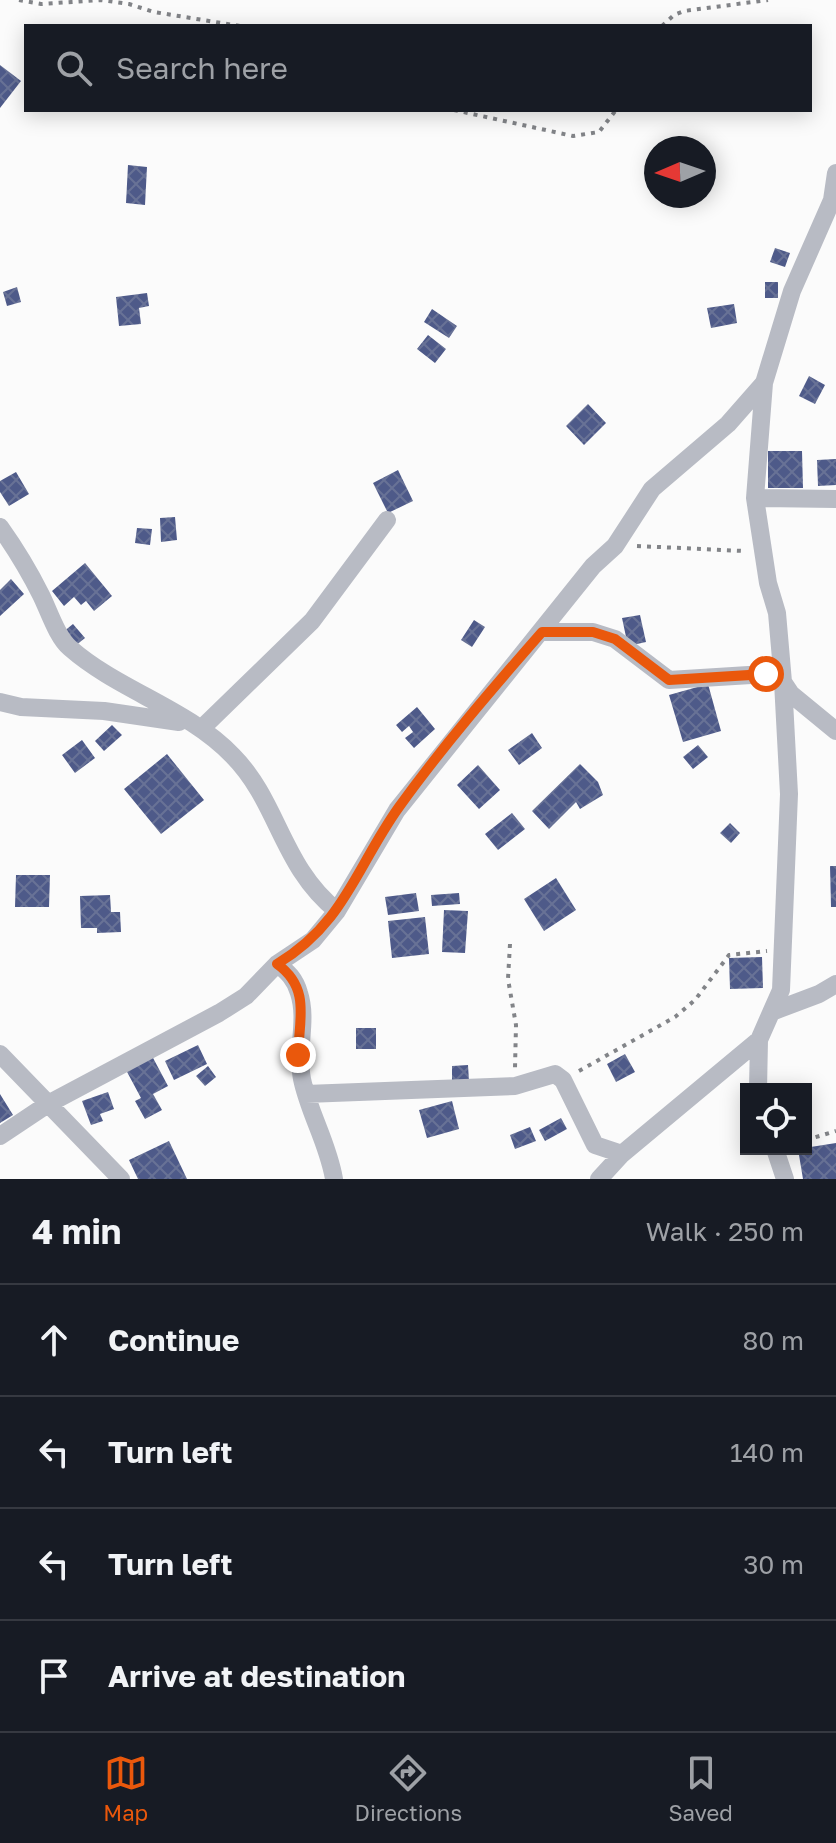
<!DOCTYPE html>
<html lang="en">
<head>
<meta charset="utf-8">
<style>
	:root { --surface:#171b24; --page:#242831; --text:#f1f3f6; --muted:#9ea1a6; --line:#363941; --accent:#ea580c }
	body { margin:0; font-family:"Golos Text",sans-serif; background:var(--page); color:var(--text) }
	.controls { position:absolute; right:24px; bottom:24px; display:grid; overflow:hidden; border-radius:0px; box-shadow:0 4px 20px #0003 }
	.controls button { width:72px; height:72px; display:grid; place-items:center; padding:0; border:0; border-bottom:2px solid var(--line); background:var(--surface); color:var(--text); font:40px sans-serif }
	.compass { position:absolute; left:644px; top:136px; width:72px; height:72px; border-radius:50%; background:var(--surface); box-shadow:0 4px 20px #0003; rotate:268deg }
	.stop { position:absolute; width:24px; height:24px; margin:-18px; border:6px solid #ea580c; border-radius:50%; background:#fff }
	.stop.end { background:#ea580c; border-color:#fff; box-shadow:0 2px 8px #0008 }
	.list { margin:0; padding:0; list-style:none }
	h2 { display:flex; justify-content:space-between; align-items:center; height:104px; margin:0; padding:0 32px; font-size:34px }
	h2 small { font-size:26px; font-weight:400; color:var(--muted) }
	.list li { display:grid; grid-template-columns:52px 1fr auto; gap:24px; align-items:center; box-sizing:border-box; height:112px; padding:0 32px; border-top:2px solid var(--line) }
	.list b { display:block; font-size:30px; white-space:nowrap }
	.list em { font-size:26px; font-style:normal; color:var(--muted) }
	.icon { flex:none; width:44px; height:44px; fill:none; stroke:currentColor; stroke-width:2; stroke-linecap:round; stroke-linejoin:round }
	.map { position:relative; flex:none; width:836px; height:1179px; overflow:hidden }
	.search { position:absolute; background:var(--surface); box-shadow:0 4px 20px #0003; left:24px; right:24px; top:24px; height:88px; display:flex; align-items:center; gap:20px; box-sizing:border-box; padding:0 28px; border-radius:0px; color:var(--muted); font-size:30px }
	.sheet { height:552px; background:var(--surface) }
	nav { display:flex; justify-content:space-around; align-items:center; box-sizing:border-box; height:112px; border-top:2px solid var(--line); background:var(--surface); font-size:22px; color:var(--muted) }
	nav a { display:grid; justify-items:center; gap:4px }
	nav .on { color:var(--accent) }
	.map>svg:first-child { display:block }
</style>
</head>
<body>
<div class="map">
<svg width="836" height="1179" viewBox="0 0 836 1179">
	<defs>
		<pattern id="building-cross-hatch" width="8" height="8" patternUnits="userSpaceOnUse" patternTransform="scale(2)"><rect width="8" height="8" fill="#4e5a89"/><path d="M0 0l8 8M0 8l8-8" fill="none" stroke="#687296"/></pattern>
	</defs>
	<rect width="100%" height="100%" fill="#fbfbfb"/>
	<!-- building -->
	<path fill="url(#building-cross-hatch)" d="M0 65 21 81 0 108Z
		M128 165 147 167 145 205 126 203Z
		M775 248 790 253 785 267 770 262Z
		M765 282H778V298H765Z
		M17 287 21 302 7 306 3 292Z
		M147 293 149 306 139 308 141 324 119 326 116 297Z
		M734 304 737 323 711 328 707 308Z
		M432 309 457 326 449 338 424 322Z
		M428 335 446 349 435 363 417 349Z
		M809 376 825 385 815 404 799 396Z
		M588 404 606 423 584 445 566 426Z
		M768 451H802L803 488H768Z
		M836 459V485L818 486 817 460Z
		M398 470 413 501 388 513 373 483Z
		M16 472 29 494 9 506 0 492V481Z
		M175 517 177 540 161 542 160 518Z
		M137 528 152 529 150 545 135 543Z
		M85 563 112 596 94 611 86 601 81 605 74 597 64 606 52 591Z
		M11 579 24 594 0 616V590Z
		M640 615 646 642 628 646 622 618Z
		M474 620 485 627 472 647 461 640Z
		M73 624 85 638 75 646 63 632Z
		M708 684 721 731 683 742 669 695Z
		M417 707 435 729 414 748 405 738 413 732 409 726 402 732 396 725Z
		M112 725 122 735 104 751 95 741Z
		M532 733 542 748 519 765 508 750Z
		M82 740 95 758 75 773 62 755Z
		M698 745 708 757 693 769 683 757Z
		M167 754 204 800 161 834 124 789Z
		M580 764 598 782 603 795 580 809 576 802 549 829 532 811Z
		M478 765 500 790 479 809 457 785Z
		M512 813 525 829 498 850 485 834Z
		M730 823 740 833 731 843 720 833Z
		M830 866H836V907H831Z
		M16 875H50L49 907H15Z
		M556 878 576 910 544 931 524 899Z
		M416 893 419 911 388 915 385 897Z
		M459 893 460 904 432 906 431 895Z
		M110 895 111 912H120L121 932 97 933V928H81L80 896Z
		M444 910 468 911 465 953 442 952Z
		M425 917 429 954 392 958 388 921Z
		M762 957 763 988 730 989 729 958Z
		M356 1028H376V1049H356Z
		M198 1045 207 1064 174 1080 165 1061Z
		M625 1054 635 1072 616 1082 607 1064Z
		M152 1056 168 1086 153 1094 162 1110 145 1119 135 1101 141 1098 126 1070Z
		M468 1065 469 1081 452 1082V1066Z
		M208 1066 216 1077 205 1086 196 1076Z
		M108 1092 114 1109 100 1114 103 1121 91 1125 82 1101Z
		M0 1094 13 1115 0 1123Z
		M452 1101 459 1129 427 1138 419 1110Z
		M561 1118 567 1129 545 1141 539 1130Z
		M530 1127 536 1141 515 1149 510 1135Z
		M169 1141 187 1179H138L129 1160Z
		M836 1143V1179H803L798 1149Z"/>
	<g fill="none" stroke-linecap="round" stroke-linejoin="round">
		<!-- path -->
		<path stroke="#828488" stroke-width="4" stroke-dasharray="4 6" stroke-linecap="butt" d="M19 0 41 4 101 0 129 4 154 12 240 26
			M662 26 674 15 684 11 768 0
			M454 110 573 136 599 132 616 110
			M637 546 744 551
			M510 944 508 979 516 1025 515 1068
			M579 1071 675 1017 695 1000 729 955 767 951
			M806 1140 836 1131"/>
		<!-- street -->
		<path stroke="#b8bbc4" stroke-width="18" d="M755 498 836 499
			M0 527C15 548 29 571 41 595 49 611 57 637 70 648 119 691 187 708 233 756 279 803 281 866 337 911
			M542 632H593L615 639 669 680 766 674 783 682 791 694 836 731
			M0 702 21 707 104 711 179 722
			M201 729 312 621 387 520
			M277 964C288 972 295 979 299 993 308 1021 296 1049 302 1079 309 1113 328 1143 334 1179
			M774 1011 819 994 836 984
			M0 1054 121 1179
			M758 1089 759 1040
			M306 1094 515 1086 555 1074 563 1080 595 1145 622 1154
			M0 1136 48 1104 219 1013 246 996 277 964 313 940 337 911 397 810 593 566 615 546 652 489 728 424 764 383
			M775 1149 785 1179
			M599 1179 622 1154 759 1040 781 990 789 794 783 682 777 613 768 583 755 498 764 383 792 291 832 200 836 173"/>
	</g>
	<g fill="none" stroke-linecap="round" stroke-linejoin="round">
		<!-- route -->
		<path stroke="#ea580c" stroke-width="10" d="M298 1055C299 1020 311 988 277 964 345 923 356 867 399 807 443 746 492 689 542 632H593L615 639 669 680 766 674"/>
	</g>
</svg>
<div class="controls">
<button><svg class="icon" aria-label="locate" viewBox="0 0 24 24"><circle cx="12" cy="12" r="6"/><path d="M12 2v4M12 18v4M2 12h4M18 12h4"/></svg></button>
</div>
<svg class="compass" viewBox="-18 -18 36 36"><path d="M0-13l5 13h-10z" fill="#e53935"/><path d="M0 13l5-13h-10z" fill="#9ea1a6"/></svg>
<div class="stop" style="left:766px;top:674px"></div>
<div class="stop end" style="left:298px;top:1055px"></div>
<div class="search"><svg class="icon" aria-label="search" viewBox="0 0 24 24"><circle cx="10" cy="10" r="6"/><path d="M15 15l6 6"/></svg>Search here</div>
</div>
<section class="sheet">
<h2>4 min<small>Walk · 250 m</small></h2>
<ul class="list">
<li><svg class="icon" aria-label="ahead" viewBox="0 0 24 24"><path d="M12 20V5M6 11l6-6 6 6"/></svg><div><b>Continue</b></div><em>80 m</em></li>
<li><svg class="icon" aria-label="left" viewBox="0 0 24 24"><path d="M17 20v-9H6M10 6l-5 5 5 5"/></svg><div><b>Turn left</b></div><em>140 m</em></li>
<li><svg class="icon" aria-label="left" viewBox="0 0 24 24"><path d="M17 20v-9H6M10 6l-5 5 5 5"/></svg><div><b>Turn left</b></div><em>30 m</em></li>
<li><svg class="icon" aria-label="arrive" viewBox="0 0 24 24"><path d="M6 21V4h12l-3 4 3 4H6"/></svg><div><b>Arrive at destination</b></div></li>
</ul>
</section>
<nav>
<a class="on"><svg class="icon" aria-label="map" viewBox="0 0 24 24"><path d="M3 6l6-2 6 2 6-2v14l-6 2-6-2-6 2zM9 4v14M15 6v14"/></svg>Map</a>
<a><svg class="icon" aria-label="directions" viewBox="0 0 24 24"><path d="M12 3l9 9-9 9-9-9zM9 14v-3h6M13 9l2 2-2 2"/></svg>Directions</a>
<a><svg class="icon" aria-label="saved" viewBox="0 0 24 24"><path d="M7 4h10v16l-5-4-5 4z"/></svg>Saved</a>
</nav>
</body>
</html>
